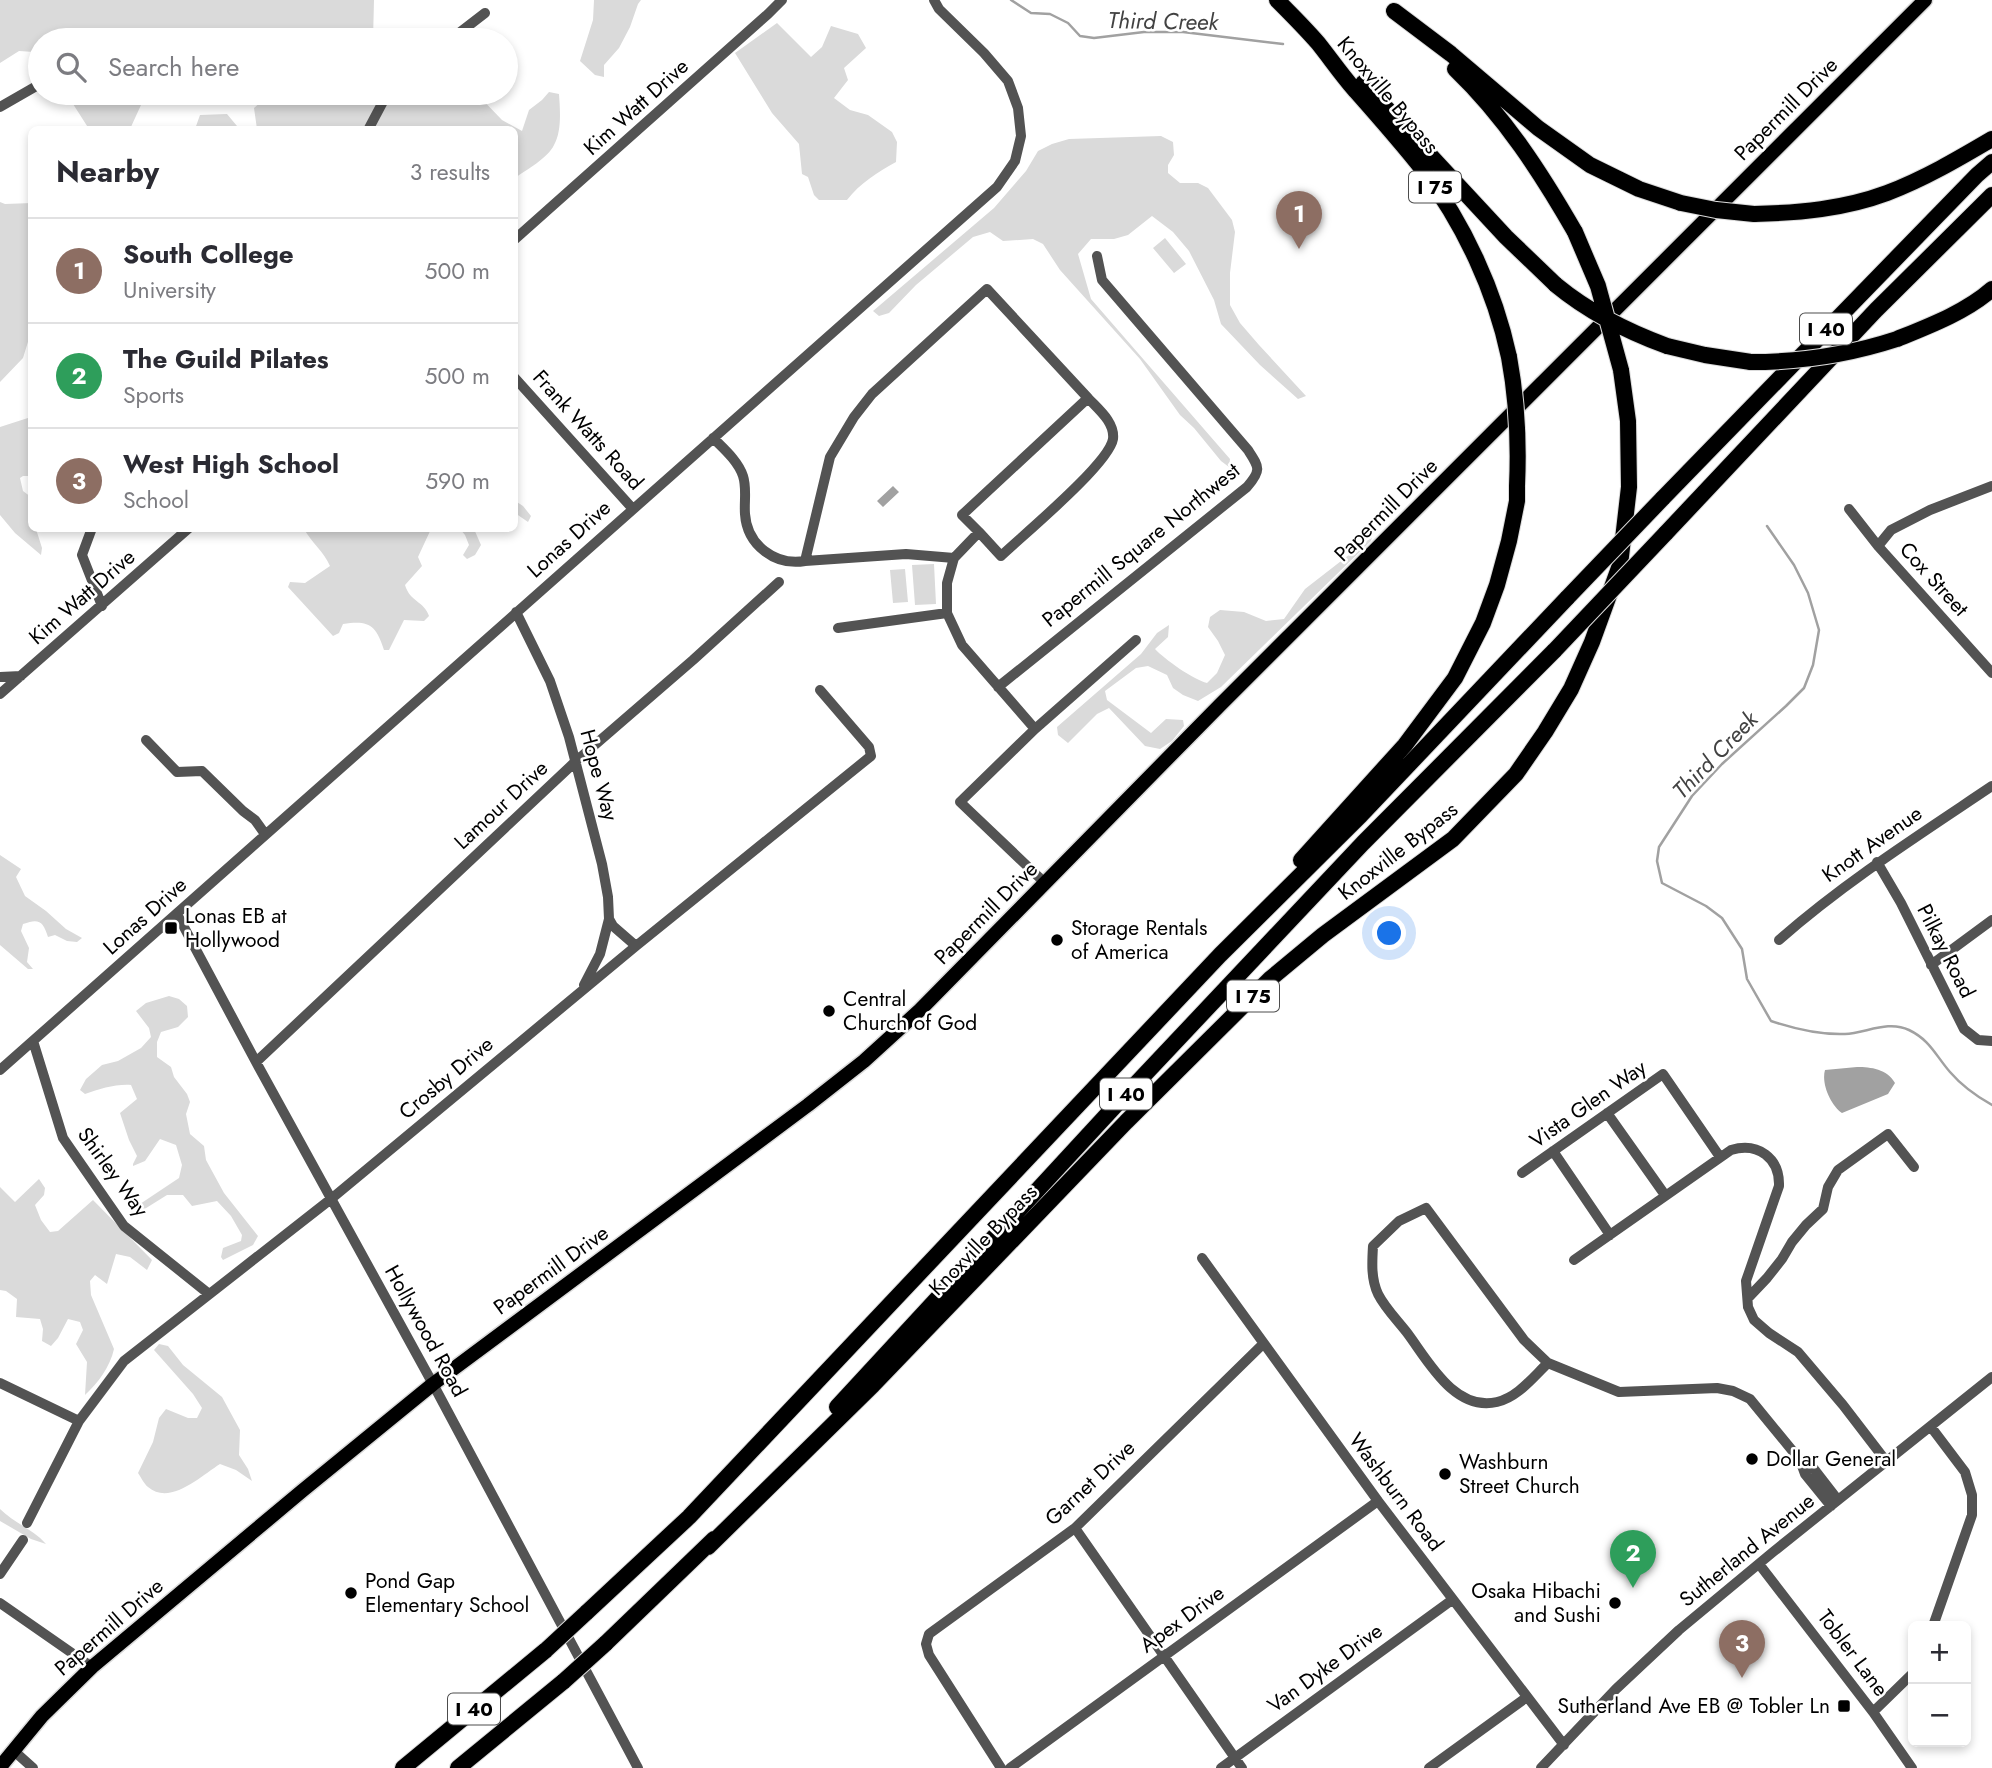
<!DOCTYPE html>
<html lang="en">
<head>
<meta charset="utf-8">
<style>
	:root { --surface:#fff; --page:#f7f7f7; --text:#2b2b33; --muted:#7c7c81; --line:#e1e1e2; --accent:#db2777 }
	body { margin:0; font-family:Jost,sans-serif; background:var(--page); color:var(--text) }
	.controls { position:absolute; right:21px; bottom:21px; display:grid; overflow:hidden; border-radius:10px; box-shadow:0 4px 10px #0003 }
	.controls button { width:63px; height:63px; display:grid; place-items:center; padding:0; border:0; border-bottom:2px solid var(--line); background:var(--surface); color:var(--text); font:35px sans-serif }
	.you { position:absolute; left:1390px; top:934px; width:24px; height:24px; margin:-18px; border:5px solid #fff; border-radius:50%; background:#1a73e8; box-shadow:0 0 0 10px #1a73e833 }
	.badge { display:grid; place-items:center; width:46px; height:46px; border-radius:50%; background:var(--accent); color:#fff; font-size:23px; font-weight:700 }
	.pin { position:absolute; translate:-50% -58px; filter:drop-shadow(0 2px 4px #0008) }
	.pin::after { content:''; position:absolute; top:37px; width:24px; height:21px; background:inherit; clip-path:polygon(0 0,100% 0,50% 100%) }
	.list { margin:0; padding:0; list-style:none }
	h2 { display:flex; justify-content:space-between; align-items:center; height:91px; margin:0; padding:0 28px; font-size:30px }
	h2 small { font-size:23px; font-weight:400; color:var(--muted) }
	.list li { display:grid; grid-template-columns:46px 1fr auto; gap:21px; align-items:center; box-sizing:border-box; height:105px; padding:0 28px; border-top:2px solid var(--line) }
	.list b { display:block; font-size:26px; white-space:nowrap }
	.list p { margin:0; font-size:23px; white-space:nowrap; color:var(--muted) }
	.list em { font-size:23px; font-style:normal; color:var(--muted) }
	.icon { flex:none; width:38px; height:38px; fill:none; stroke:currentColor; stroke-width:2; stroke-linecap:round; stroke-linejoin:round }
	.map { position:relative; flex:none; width:1992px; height:1768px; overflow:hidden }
	.search { position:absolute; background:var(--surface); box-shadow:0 4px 10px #0003; left:28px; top:28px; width:490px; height:77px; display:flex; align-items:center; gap:18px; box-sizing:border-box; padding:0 24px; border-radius:38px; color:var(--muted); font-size:26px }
	.panel { position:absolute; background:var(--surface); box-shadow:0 4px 10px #0003; left:28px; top:126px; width:490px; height:406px; border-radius:10px }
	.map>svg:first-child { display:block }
</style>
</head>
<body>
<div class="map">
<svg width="1992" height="1768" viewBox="0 0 1992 1768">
	<rect width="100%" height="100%" fill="#fff"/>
	<!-- green -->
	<path fill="#dadada" d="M0 0H374L373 40H40V68L34 52 19 51 0 63Z
		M594 0H641L638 4 630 27 619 48 604 65V77L595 75 580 61 593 20Z
		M777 23 811 57 822 47 831 26 858 34 866 48 844 68 848 80 834 98 850 110 868 115 892 132 897 142 896 162C878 172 860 183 847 200H819L814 195 808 177 802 174 799 144 772 113 735 53Z
		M549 92 559 94C560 109 562 131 554 145 548 158 526 170 515 178L514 130 257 129 254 108 271 93H387L393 101 403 93H476L502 120 522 131 529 110 542 100Z
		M66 93H110L125 95 141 105 130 129H89Z
		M227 114 237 126 238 129H195L200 115Z
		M1161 136 1173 142 1174 155 1168 165V173L1180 183H1198L1208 188 1232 220 1235 232 1230 273V305L1240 323 1259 345 1306 396 1298 399 1260 365 1221 324 1214 300 1189 251 1173 232 1152 216 1128 235 1114 239H1091L1078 254 1091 299 1230 459 1229 467 1221 461 1194 428 1180 415 1140 359 1060 270 1043 244 1033 239 1003 241 990 232 973 237 916 285 889 313 879 316 873 311 994 208 1026 171 1038 151 1052 144 1069 139Z
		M0 202 5 204 32 203 31 332 23 358 0 382Z
		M1165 238 1186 264 1174 273 1153 248Z
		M31 417V476H23L20 478 23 491 31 497 32 528 36 529 42 548 41 555 15 533 0 515V427Z
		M514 500 523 506 531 516 528 522 515 513Z
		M304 529H431L418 557 422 566 405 585C410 602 424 601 429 616L424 621 404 620 389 650H384C376 625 369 620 343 624L339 633 333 636 288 587 290 582 305 583 330 566C324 552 312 543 304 529Z
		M460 529H474L481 545 475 555 467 559 463 555 469 545 465 535Z
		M1372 537 1371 541 1221 687 1198 701 1183 695 1173 688 1167 675 1148 666 1136 668 1105 691 1107 700 1151 733 1166 719 1183 720 1184 726 1172 741 1160 749 1145 746 1109 708 1097 714 1068 743 1058 735 1057 727 1141 654 1157 633 1169 625 1168 637 1155 649C1164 659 1194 680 1207 683L1217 673 1225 655 1218 641 1208 627 1210 617 1220 610 1244 612 1266 621 1284 619 1305 589Z
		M934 564 936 604 915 605 912 565Z
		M905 569 908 602 893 603 890 570Z
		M0 855 21 869 16 877 25 896 46 911 66 929 82 938 77 942 67 941 55 935 48 937C43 921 39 918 23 924L21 931 29 948 27 962 33 969H28L0 945Z
		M169 996 179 999 187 1006 188 1017 178 1027 161 1032 157 1042V1057L171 1067 174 1077 187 1094 190 1102 186 1114 190 1134 204 1146 206 1160 224 1193 258 1236 253 1245 223 1260 221 1257 223 1248 241 1241 242 1235 231 1216 217 1201 192 1206 183 1195H167L143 1210 136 1211 140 1204 179 1178 182 1165 176 1145 160 1139 145 1161 133 1166V1164L137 1156 129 1140 120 1113 137 1099 131 1085C115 1084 100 1089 85 1094L80 1090 86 1079 102 1065 118 1061 141 1048 151 1037 149 1028 136 1011 146 1003Z
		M39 1179 45 1188 44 1195 35 1205 41 1220 50 1232 58 1231 93 1200 152 1260 147 1270 130 1257 116 1254 107 1284 95 1275 90 1281 91 1295 114 1349C110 1367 98 1383 85 1395L87 1362 76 1344 83 1330 80 1322 68 1319 58 1338 51 1346 42 1341 43 1329 40 1319 16 1317 17 1299 6 1291 0 1290V1187L15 1202Z
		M159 1344 168 1346 183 1365 222 1397 240 1430 239 1455 248 1469 252 1481 236 1470 220 1464C201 1476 170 1506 148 1487 144 1484 141 1477 138 1473L153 1442 159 1418 166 1409 188 1418H197L202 1408 193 1394 154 1350Z
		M0 1509C14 1523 33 1529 46 1544L31 1539 0 1521Z"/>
	<!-- water -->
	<path fill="#a1a1a1" d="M893 486 899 492 883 507 877 501Z
		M1857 1067C1871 1067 1887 1069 1895 1083L1888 1094 1842 1113C1831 1105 1821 1084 1825 1070Z"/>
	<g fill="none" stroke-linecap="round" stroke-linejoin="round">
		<!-- stream -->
		<path stroke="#a1a1a1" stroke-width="2.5" d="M1011 0 1031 13 1050 14 1068 23 1080 36 1094 38 1144 32H1183L1283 44
			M1767 526 1794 565 1808 593 1819 630 1813 665 1804 688 1786 706 1722 764 1692 796 1659 847 1657 861 1662 883 1706 906 1722 918 1742 949 1747 979 1771 1021C1795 1029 1819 1035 1845 1034 1866 1033 1888 1020 1909 1030 1930 1040 1936 1056 1950 1072 1962 1086 1976 1096 1992 1105"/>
		<!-- major casing -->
		<g stroke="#dbdbdb" stroke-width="17">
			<path id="major" d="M0 1767 42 1716 92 1667 302 1491 433 1384 808 1105 864 1061 920 1010 1219 706 1925 0"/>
		</g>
		<!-- highway casing -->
		<g stroke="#dbdbdb" stroke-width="18">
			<path id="highway" d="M1277 0C1291 14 1305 28 1318 43 1330 58 1341 74 1354 89 1377 115 1401 142 1423 170 1464 224 1495 291 1509 357
				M1394 11 1451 54 1538 128 1590 165 1639 189 1681 203
				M1455 69C1505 117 1541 173 1575 232
				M1363 83 1506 237 1556 285
				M1754 214C1799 213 1844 209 1887 193 1924 179 1958 159 1992 139
				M1897 339C1929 326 1966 312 1992 289
				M1667 346 1705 355 1751 362
				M1662 499 1977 175 1992 162
				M1665 534 1876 310 1992 195
				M1301 860 1405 745 1455 678 1483 623 1497 585 1509 541 1517 501V486
				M837 1407 1115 1106 1363 843 1555 650
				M708 1547 873 1385 1126 1122 1270 979 1323 935 1453 839 1516 774 1545 732 1571 689 1592 642 1620 565 1629 487 1628 421 1621 370
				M586 1613 689 1517 1220 955 1361 815 1568 597
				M605 1644 714 1539
				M403 1768 546 1650
				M458 1768 564 1681"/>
		</g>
		<!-- minor -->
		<path stroke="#535353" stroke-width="10" d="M450 40 485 13
			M0 107 40 84
			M368 130 386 96 390 93
			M514 240 768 14 782 0
			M514 377 633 509
			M713 438C724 449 738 461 743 476 747 488 744 502 745 514 747 545 775 566 805 561
			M1849 509 1878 546 1992 673
			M92 528 82 555 102 606
			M979 532 1001 556C1023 535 1109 464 1113 439 1115 422 1098 409 1088 398
			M1878 546 1891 530 1930 510 1992 486
			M954 558 906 554 805 561 830 457 854 417 872 394 987 289 1088 398 962 515 979 532 954 558 947 583V613L962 645 1035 729
			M516 612 550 681 569 737 602 864 608 897 609 919 613 926 636 946
			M838 628 947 613
			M0 677 21 676
			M998 687 1247 487C1262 470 1259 467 1248 450L1102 280 1097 256
			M0 694 189 528
			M146 740 177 772 202 771 243 811 255 820 265 834
			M1877 862 1901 903 1964 1029 1978 1040 1992 1041
			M1045 883 960 802 1035 729 1136 640
			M177 914 256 1062 433 1384 638 1768
			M1779 940C1845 882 1919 835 1992 786
			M1931 965 1992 920
			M584 985 600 954 609 919
			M33 1041 63 1138 124 1226 209 1294
			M256 1062 575 762 693 660 779 582
			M0 1070 997 187 1015 161 1021 136 1018 108 1008 81 984 53 939 9 934 0
			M1607 1113 1665 1195
			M1553 1151 1610 1235
			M1522 1173 1663 1074 1720 1157
			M1202 1258 1378 1501 1564 1745
			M1574 1260 1731 1150C1758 1142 1780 1158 1779 1186L1746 1281 1748 1307 1754 1320 1769 1333 1798 1352 1843 1405 1886 1461
			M1748 1298 1767 1278 1782 1259 1792 1242 1806 1225 1823 1209 1828 1187 1838 1170 1888 1134 1914 1167
			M1548 1363C1532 1378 1518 1397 1497 1402 1455 1412 1428 1361 1408 1334 1398 1321 1385 1308 1378 1294 1371 1279 1372 1263 1373 1246L1399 1221 1426 1208 1524 1340 1548 1363 1619 1392 1717 1388 1733 1391 1750 1399 1800 1460 1814 1469 1838 1500
			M0 1383 79 1421
			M1931 1427 1965 1472 1972 1495V1515L1933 1626
			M1800 1460 1805 1474 1831 1506
			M27 1523 79 1421 124 1361 331 1199 636 946 871 756 869 747 820 690
			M1075 1528 1242 1768
			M1759 1564 1873 1712 1912 1768
			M0 1574 23 1540
			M0 1603 92 1667
			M1873 1712 1913 1673
			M14 1751 33 1768
			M1001 1768 929 1655 926 1644 929 1634 1075 1528 1263 1344
			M1010 1768 1378 1501
			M1221 1768 1452 1600
			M1429 1768 1527 1697
			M1541 1768 1616 1689 1679 1630 1773 1552 1992 1377"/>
		<!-- major -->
		<use href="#major" stroke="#000" stroke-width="14"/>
		<!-- highway -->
		<use href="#highway" stroke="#000" stroke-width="16"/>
		<!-- highway-bridge casing -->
		<g stroke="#dbdbdb" stroke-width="18" stroke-linecap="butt">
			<path id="highway-bridge" d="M1681 203 1716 210 1754 214
				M1575 232 1598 286 1621 370
				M1556 285C1590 313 1626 331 1667 346
				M1509 357C1517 400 1519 442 1517 486
				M1751 362C1803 362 1848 355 1897 339
				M1568 597 1662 499
				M1555 650 1665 534
				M546 1650 586 1613
				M564 1681 605 1644"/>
		</g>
		<!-- highway-bridge -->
		<use href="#highway-bridge" stroke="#000" stroke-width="16"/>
	</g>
	<!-- markers -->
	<g fill="#000" stroke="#fff" stroke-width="2.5">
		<rect x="164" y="921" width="14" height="14" rx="3.5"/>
		<circle cx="1057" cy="940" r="7"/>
		<circle cx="829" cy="1011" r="7"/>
		<circle cx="1752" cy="1459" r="7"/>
		<circle cx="1445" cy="1474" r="7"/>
		<circle cx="351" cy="1593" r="7"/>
		<circle cx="1615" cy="1603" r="7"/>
		<rect x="1837" y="1699" width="14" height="14" rx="3.5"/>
	</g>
	<g text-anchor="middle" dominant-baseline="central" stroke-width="5" stroke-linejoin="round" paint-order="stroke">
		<!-- shield labels -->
		<g fill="#fff" stroke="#4c4c4c" stroke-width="2">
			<rect x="1409" y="171.5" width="52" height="31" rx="5"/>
			<rect x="1800" y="313.5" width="52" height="31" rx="5"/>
			<rect x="1227" y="980.5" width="52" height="31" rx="5"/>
			<rect x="1100" y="1078.5" width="52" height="31" rx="5"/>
			<rect x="448" y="1693.5" width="52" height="31" rx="5"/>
		</g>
		<g font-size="19" font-weight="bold" fill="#000">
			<text x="1435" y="187">I 75</text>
			<text x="1826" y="329">I 40</text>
			<text x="1253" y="996">I 75</text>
			<text x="1126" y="1094">I 40</text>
			<text x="474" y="1709">I 40</text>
		</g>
		<!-- street labels -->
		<g font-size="21" fill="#000" stroke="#fff">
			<text transform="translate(1388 95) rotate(50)">Knoxville Bypass</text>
			<text transform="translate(636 107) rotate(-42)">Kim Watt Drive</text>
			<text transform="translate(1786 109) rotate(-45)">Papermill Drive</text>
			<text transform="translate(588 430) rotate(48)">Frank Watts Road</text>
			<text transform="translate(1386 510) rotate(-45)">Papermill Drive</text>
			<text transform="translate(569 539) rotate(-42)">Lonas Drive</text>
			<text transform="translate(1141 545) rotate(-39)">Papermill Square Northwest</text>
			<text transform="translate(1934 579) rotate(48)">Cox Street</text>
			<text transform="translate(82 597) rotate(-41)">Kim Watt Drive</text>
			<text transform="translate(599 775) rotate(75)">Hope Way</text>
			<text transform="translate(501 805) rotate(-43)">Lamour Drive</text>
			<text transform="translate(1872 844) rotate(-35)">Knott Avenue</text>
			<text transform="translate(1398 851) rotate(-38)">Knoxville Bypass</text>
			<text transform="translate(986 913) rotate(-45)">Papermill Drive</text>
			<text transform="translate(145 916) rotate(-42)">Lonas Drive</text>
			<text transform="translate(1946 951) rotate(63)">Pilkay Road</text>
			<text transform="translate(446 1078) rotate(-40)">Crosby Drive</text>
			<text transform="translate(1588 1104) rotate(-35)">Vista Glen Way</text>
			<text transform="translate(113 1172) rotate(54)">Shirley Way</text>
			<text transform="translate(983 1240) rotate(-46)">Knoxville Bypass</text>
			<text transform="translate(551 1270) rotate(-36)">Papermill Drive</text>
			<text transform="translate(426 1331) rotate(61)">Hollywood Road</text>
			<text transform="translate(1090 1483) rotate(-43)">Garnet Drive</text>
			<text transform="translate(1396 1492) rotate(53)">Washburn Road</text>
			<text transform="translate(1747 1550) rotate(-39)">Sutherland Avenue</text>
			<text transform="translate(1182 1619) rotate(-36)">Apex Drive</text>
			<text transform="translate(109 1627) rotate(-41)">Papermill Drive</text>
			<text transform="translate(1853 1653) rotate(53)">Tobler Lane</text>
			<text transform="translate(1325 1668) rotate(-36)">Van Dyke Drive</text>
		</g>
		<!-- poi labels -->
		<g font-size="21" fill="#000" stroke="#fff" text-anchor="start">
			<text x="185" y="916">Lonas EB at<tspan x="185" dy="24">Hollywood</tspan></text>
			<text x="1071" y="928">Storage Rentals<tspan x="1071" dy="24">of America</tspan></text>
			<text x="843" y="999">Central<tspan x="843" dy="24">Church of God</tspan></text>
			<text x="1766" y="1459">Dollar General</text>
			<text x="1459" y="1462">Washburn<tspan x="1459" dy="24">Street Church</tspan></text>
			<text x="365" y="1581">Pond Gap<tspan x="365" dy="24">Elementary School</tspan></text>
			<text x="1601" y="1591" text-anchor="end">Osaka Hibachi<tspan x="1601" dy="24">and Sushi</tspan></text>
			<text x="1830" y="1706" text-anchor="end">Sutherland Ave EB @ Tobler Ln</text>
		</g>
		<!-- water labels -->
		<g font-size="23" font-style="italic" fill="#424242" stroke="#fff">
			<text transform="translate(1163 21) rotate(1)">Third Creek</text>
			<text transform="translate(1715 755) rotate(-46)">Third Creek</text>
		</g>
	</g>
</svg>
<div class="controls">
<button>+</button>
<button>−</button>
</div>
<div class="you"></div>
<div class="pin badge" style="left:1299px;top:249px;background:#8d6e63">1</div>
<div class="pin badge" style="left:1633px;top:1588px;background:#2e9e5b">2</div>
<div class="pin badge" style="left:1742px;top:1678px;background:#8d6e63">3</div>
<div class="search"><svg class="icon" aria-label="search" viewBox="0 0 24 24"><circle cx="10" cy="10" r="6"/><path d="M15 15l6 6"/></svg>Search here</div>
<section class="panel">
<h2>Nearby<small>3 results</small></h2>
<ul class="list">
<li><span class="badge" style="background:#8d6e63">1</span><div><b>South College</b><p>University</p></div><em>500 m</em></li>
<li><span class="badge" style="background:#2e9e5b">2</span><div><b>The Guild Pilates</b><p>Sports</p></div><em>500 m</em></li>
<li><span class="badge" style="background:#8d6e63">3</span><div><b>West High School</b><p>School</p></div><em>590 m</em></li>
</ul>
</section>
</div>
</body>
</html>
